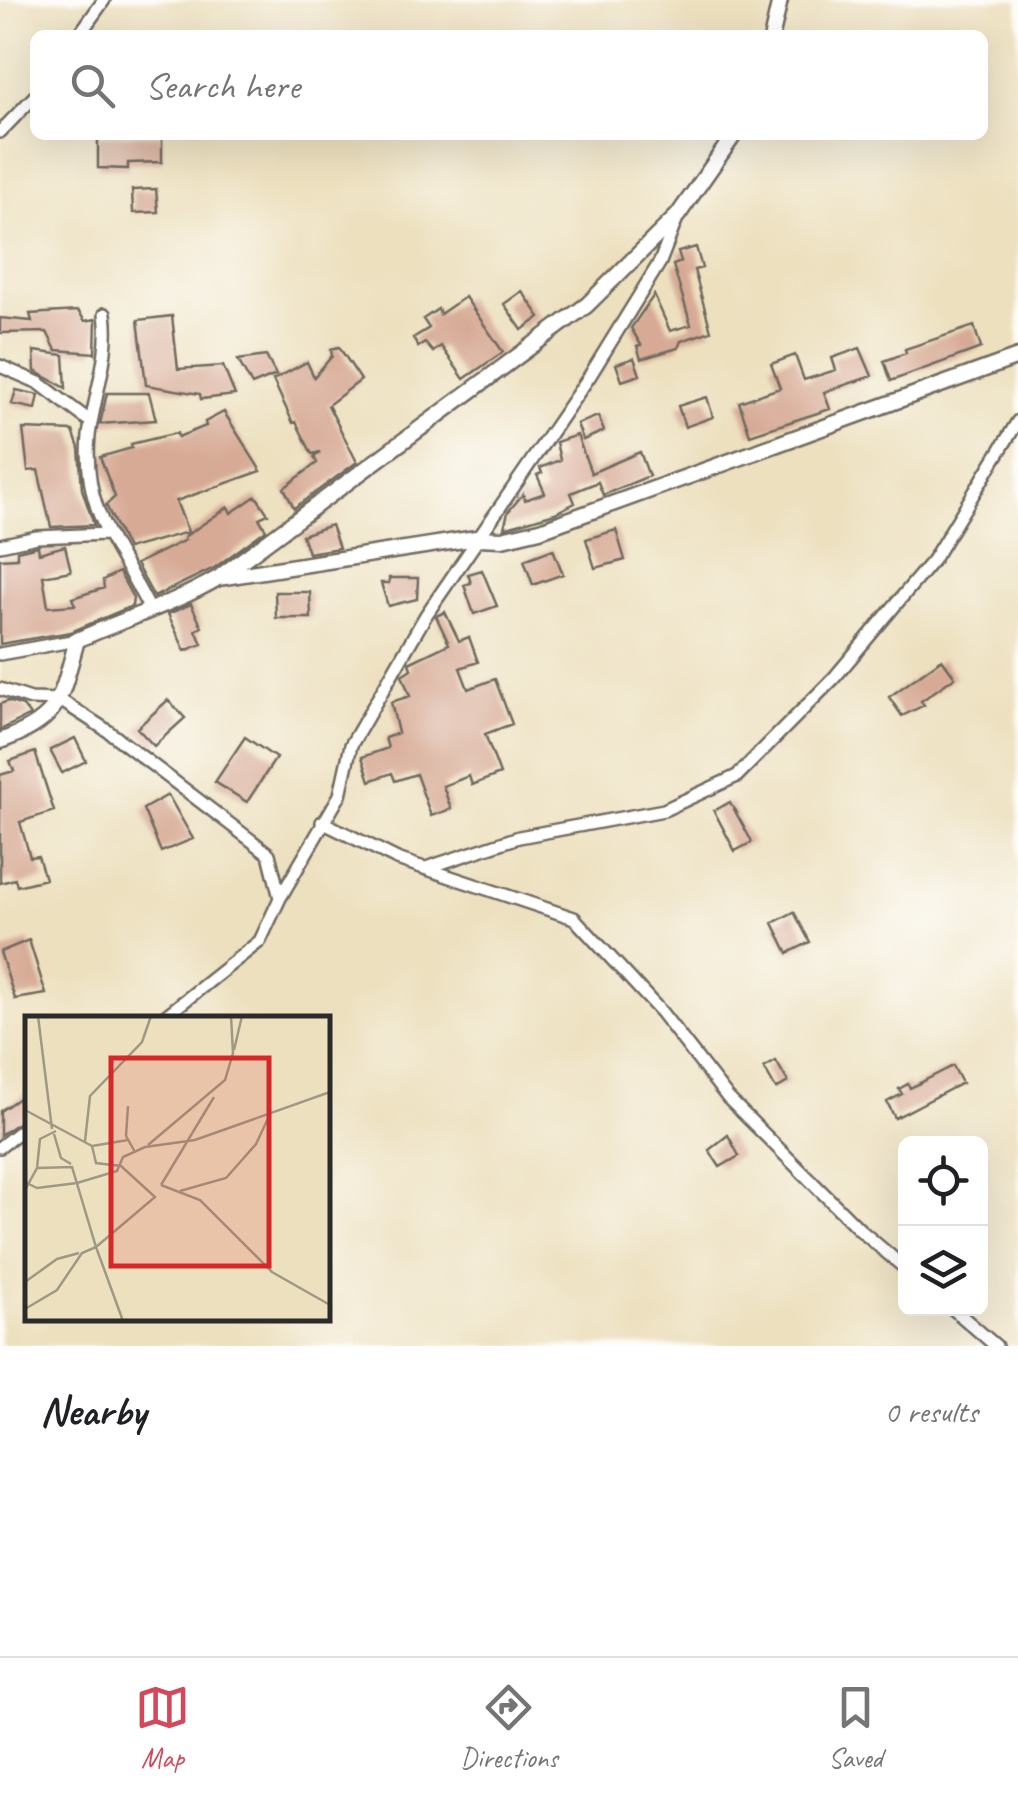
<!DOCTYPE html>
<html lang="en">
<head>
<meta charset="utf-8">
<style>
	:root { --surface:#fff; --page:#f2f2f2; --text:#202124; --muted:#757577; --line:#e0e0e0; --accent:#d1495b }
	body { margin:0; font-family:Caveat,sans-serif; background:var(--page); color:var(--text) }
	.controls { position:absolute; right:30px; bottom:30px; display:grid; overflow:hidden; border-radius:15px; box-shadow:0 10px 40px #0002 }
	.controls button { width:90px; height:90px; display:grid; place-items:center; padding:0; border:0; border-bottom:2px solid var(--line); background:var(--surface); color:var(--text); font:50px sans-serif }
	.list { margin:0; padding:0; list-style:none }
	h2 { display:flex; justify-content:space-between; align-items:center; height:130px; margin:0; padding:0 40px; font-size:42px }
	h2 small { font-size:32px; font-weight:400; color:var(--muted) }
	.icon { flex:none; width:55px; height:55px; fill:none; stroke:currentColor; stroke-width:2; stroke-linecap:round; stroke-linejoin:round }
	.map { position:relative; flex:none; width:1018px; height:1346px; overflow:hidden }
	.search { position:absolute; background:var(--surface); box-shadow:0 10px 40px #0002; left:30px; right:30px; top:30px; height:110px; display:flex; align-items:center; gap:25px; box-sizing:border-box; padding:0 35px; border-radius:15px; color:var(--muted); font-size:38px }
	.sheet { height:310px; background:var(--surface) }
	nav { display:flex; justify-content:space-around; align-items:center; box-sizing:border-box; height:140px; border-top:2px solid var(--line); background:var(--surface); font-size:28px; color:var(--muted) }
	nav a { display:grid; justify-items:center; gap:5px }
	nav .on { color:var(--accent) }
	.map>svg:first-child { display:block }
</style>
</head>
<body>
<div class="map">
<svg width="1018" height="1346" viewBox="0 0 1018 1346">
	<rect width="100%" height="100%" fill="#fdfcf7"/>
	<filter id="ink" filterUnits="userSpaceOnUse"><feTurbulence type="fractalNoise" baseFrequency=".01" numOctaves="2"/><feDisplacementMap in="SourceGraphic" scale="20" xChannelSelector="R" yChannelSelector="G"/><feConvolveMatrix kernelMatrix="1 2 1 2 8 2 1 2 1" color-interpolation-filters="sRGB"/></filter>
	<filter id="wash" filterUnits="userSpaceOnUse"><feTurbulence type="fractalNoise" baseFrequency=".0048" numOctaves="4" result="noise"/><feDisplacementMap in="SourceGraphic" scale="40" xChannelSelector="R" yChannelSelector="G"/><feGaussianBlur stdDeviation="2.25" result="paint"/><feColorMatrix in="noise" values="0 0 0 0 0 0 0 0 0 0 0 0 0 0 0 0 0 1.4 0 .05"/><feComposite in="paint" operator="in"/></filter>
	<g filter="url(#wash)">
		<rect width="100%" height="100%" fill="#ede0bf"/>
		<g id="blocks">
			<!-- building -->
			<path fill="#d7aa95" d="M98 135H162V162L128 163V169L98 168Z
				M156 189 158 212 133 213 132 190Z
				M696 247 702 268 694 270 711 331 681 341 678 348 641 359 637 346 641 345 631 328 654 295 670 331 691 325 673 265 681 262 678 252Z
				M522 291 540 317 522 330 504 304Z
				M465 297 503 352 464 379 441 346 433 352 425 343 418 347 413 338 429 328 423 319 438 309 440 314Z
				M78 311 85 321 96 319 95 353 56 350 47 332 0 333V318L32 321 30 314Z
				M172 316 178 369 223 366 235 395 201 399 200 394 146 385 138 320Z
				M974 326 981 348 891 381 884 361 906 353 905 349Z
				M339 347 361 380 328 405 357 462 294 508 284 488 317 463 314 457 320 452 312 454 296 422 293 423 273 380 307 362 314 377 332 356 331 349Z
				M860 348 872 376 824 392 830 409 750 435 739 402 780 388 771 364 795 355 804 380 836 370 832 358Z
				M34 351 64 355 66 388 35 371Z
				M266 356 276 375 252 385 238 360Z
				M634 358 640 375 622 381 616 364Z
				M16 390 39 395 36 409 12 404Z
				M107 393H149L156 420 100 424Z
				M707 397 713 417 685 427 678 406Z
				M224 412 261 471 176 501 188 532 127 549 106 505 115 497 100 457 132 448 131 444 177 433 178 437 206 426 205 422Z
				M598 416 604 431 583 440 577 424Z
				M23 429 73 431 79 448 82 489 94 525 51 527 38 470 28 471Z
				M577 435 591 473 640 452 649 476 603 495 598 482 571 493 575 503 555 513 504 528 508 512 523 494 525 500 545 493 537 475 542 473 540 468 560 460 556 442Z
				M256 496 268 514 259 518 266 530 214 568 154 597 136 564 185 540 184 537 228 507 231 513Z
				M331 525 339 548 308 553 302 535Z
				M616 530 625 560 595 568 586 539Z
				M38 546 39 553 65 546 71 571 43 576 48 607 75 605 72 598 104 588 103 580 119 572 133 598 132 606 71 632 0 644V559L17 558V551Z
				M553 549 563 574 533 585 524 560Z
				M482 570 497 606 474 614 464 585 471 583 468 574Z
				M389 578H418L417 599 388 606 381 583H389Z
				M275 592H310L311 618H276Z
				M191 604 202 627 196 630 202 644 185 651 168 614Z
				M445 612 459 641 469 637 478 662 460 668 468 689 495 679 512 724 485 734 500 774 472 785 469 776 443 786 451 809 431 816 416 774 395 781 392 773 370 781 362 757 388 748 385 738 398 733 391 702 410 696 402 675 411 669 409 663 449 644 436 616Z
				M942 659 955 677 921 701 924 705 902 716 889 697Z
				M168 700 185 718 154 746 137 728Z
				M8 701 23 706 30 715 0 730V704Z
				M245 737 276 758 247 802 215 782Z
				M75 738 86 761 62 773 50 750Z
				M35 752 54 811 20 822 30 857 38 856 45 879 17 886 15 879 0 883V775L14 771 10 761Z
				M168 795 193 839 161 852 143 809Z
				M730 802 752 842 735 851 714 811Z
				M794 912 810 942 788 953 773 923Z
				M29 940 46 994 15 999 0 952Z
				M776 1061 788 1082 776 1089 764 1068Z
				M953 1066 962 1083 895 1118 887 1102 902 1094 899 1089 908 1084 910 1088Z
				M28 1092V1116L0 1135V1111Z
				M728 1135 739 1156 720 1167 709 1150Z"/>
		</g>
	</g>
	<g filter="url(#ink)">
		<use href="#blocks" fill-opacity="0" stroke="#6f6a5f" stroke-width="2.5"/>
		<g fill="none" stroke-linecap="round" stroke-linejoin="round">
			<!-- minor casing -->
			<g stroke="#6f6a5f" stroke-width="16">
				<path id="minor" d="M79 35 104 0
					M0 132 35 96
					M105 314C111 353 94 396 89 436 82 512 119 547 149 608
					M0 366 39 383 91 422
					M0 545 37 537 106 534
					M0 654 77 640
					M0 689 31 699 60 700 108 731 269 854 280 898 260 941 163 1018
					M322 822 397 859 574 918 661 1012 728 1098 860 1230 906 1269
					M426 868 519 837 664 810 737 776 834 678 933 560 1018 421
					M280 898 340 795 351 745 426 615 589 377 660 262 677 218
					M0 1147 28 1125
					M952 1308 996 1346"/>
			</g>
			<!-- tertiary casing -->
			<g stroke="#6f6a5f" stroke-width="19">
				<path id="tertiary" d="M772 35 780 0
					M222 575 587 305 678 215 734 135
					M0 741C62 719 60 699 77 640 124 619 174 604 218 578L476 538 502 539 540 530 1018 357"/>
			</g>
			<!-- minor -->
			<use href="#minor" stroke="#fff" stroke-width="11"/>
			<!-- tertiary -->
			<use href="#tertiary" stroke="#fff" stroke-width="14"/>
		</g>
	</g>
	<!-- overview -->
	<g transform="translate(25 1016)">
		<rect width="305" height="305" fill="#ede0bf"/>
		<path fill="none" stroke="#9f9884" stroke-width="2.5" d="M13 0 27 113M209 34 217 0M103 90 101 120 110 136M0 94 67 130 71 147 96 150 130 181 71 231 47 151 12 152M29 118 36 142 46 148M60 125 65 80 117 26 126 0M123 129 200 64 208 37 206 0M67 130 103 124M0 166 12 172 52 167 92 155 98 141 120 131 170 124 305 76M136 169 175 184 247 256 305 289M136 169 189 81M0 174 12 152 15 123 31 115M155 175 201 162 231 128 246 96M0 266 32 243 54 237M0 293 32 274 57 237 71 231 98 305"/>
		<path fill="#d62828" fill-opacity="0.15" stroke="#d62828" stroke-width="5" d="M86 42H244V250H86Z"/>
		<rect width="305" height="305" fill="none" stroke="#2b2b2b" stroke-width="5"/>
	</g>
</svg>
<div class="controls">
<button><svg class="icon" aria-label="locate" viewBox="0 0 24 24"><circle cx="12" cy="12" r="6"/><path d="M12 2v4M12 18v4M2 12h4M18 12h4"/></svg></button>
<button><svg class="icon" aria-label="layers" viewBox="0 0 24 24"><path d="M12 4l9 5-9 5-9-5zM3 14l9 5 9-5"/></svg></button>
</div>
<div class="search"><svg class="icon" aria-label="search" viewBox="0 0 24 24"><circle cx="10" cy="10" r="6"/><path d="M15 15l6 6"/></svg>Search here</div>
</div>
<section class="sheet">
<h2>Nearby<small>0 results</small></h2>
<ul class="list">
</ul>
</section>
<nav>
<a class="on"><svg class="icon" aria-label="map" viewBox="0 0 24 24"><path d="M3 6l6-2 6 2 6-2v14l-6 2-6-2-6 2zM9 4v14M15 6v14"/></svg>Map</a>
<a><svg class="icon" aria-label="directions" viewBox="0 0 24 24"><path d="M12 3l9 9-9 9-9-9zM9 14v-3h6M13 9l2 2-2 2"/></svg>Directions</a>
<a><svg class="icon" aria-label="saved" viewBox="0 0 24 24"><path d="M7 4h10v16l-5-4-5 4z"/></svg>Saved</a>
</nav>
</body>
</html>
